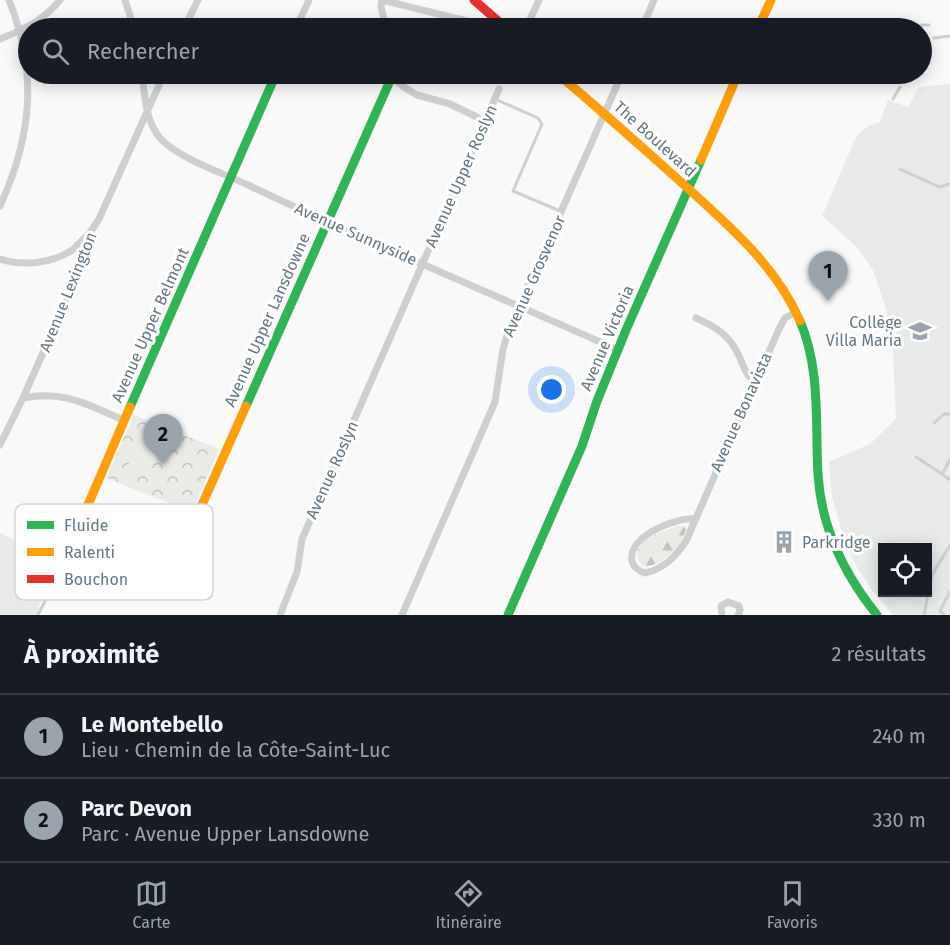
<!DOCTYPE html>
<html lang="fr">
<head>
<meta charset="utf-8">
<style>
	:root { --surface:#171b24; --page:#242831; --text:#f1f3f6; --muted:#9ea1a6; --line:#363941; --accent:#99a4ac }
	body { margin:0; font-family:"Fira Sans",sans-serif; background:var(--page); color:var(--text) }
	.controls { position:absolute; right:18px; bottom:18px; display:grid; overflow:hidden; border-radius:0px; box-shadow:0 3px 15px #0003 }
	.controls button { width:54px; height:54px; display:grid; place-items:center; padding:0; border:0; border-bottom:2px solid var(--line); background:var(--surface); color:var(--text); font:30px sans-serif }
	.you { position:absolute; left:552px; top:390px; width:21px; height:21px; margin:-15px; border:4px solid #fff; border-radius:50%; background:#1a73e8; box-shadow:0 0 0 9px #1a73e833 }
	.badge { display:grid; place-items:center; width:39px; height:39px; border-radius:50%; background:var(--accent); color:#111; font-size:20px; font-weight:700 }
	.pin { position:absolute; translate:-50% -50px; filter:drop-shadow(0 2px 3px #0008) }
	.pin::after { content:''; position:absolute; top:32px; width:21px; height:18px; background:inherit; clip-path:polygon(0 0,100% 0,50% 100%) }
	.list { margin:0; padding:0; list-style:none }
	h2 { display:flex; justify-content:space-between; align-items:center; height:78px; margin:0; padding:0 24px; font-size:26px }
	h2 small { font-size:20px; font-weight:400; color:var(--muted) }
	.list li { display:grid; grid-template-columns:39px 1fr auto; gap:18px; align-items:center; box-sizing:border-box; height:84px; padding:0 24px; border-top:2px solid var(--line) }
	.list b { display:block; font-size:22px; white-space:nowrap }
	.list p { margin:0; font-size:20px; white-space:nowrap; color:var(--muted) }
	.list em { font-size:20px; font-style:normal; color:var(--muted) }
	.icon { flex:none; width:33px; height:33px; fill:none; stroke:currentColor; stroke-width:2; stroke-linecap:round; stroke-linejoin:round }
	.map { position:relative; flex:none; width:950px; height:615px; overflow:hidden }
	.search { position:absolute; background:var(--surface); box-shadow:0 3px 15px #0003; left:18px; right:18px; top:18px; height:66px; display:flex; align-items:center; gap:15px; box-sizing:border-box; padding:0 21px; border-radius:33px; color:var(--muted); font-size:22px }
	.sheet { height:246px; background:var(--surface) }
	nav { display:flex; justify-content:space-around; align-items:center; box-sizing:border-box; height:84px; border-top:2px solid var(--line); background:var(--surface); font-size:16px; color:var(--muted) }
	nav a { display:grid; justify-items:center; gap:3px }
	nav .on { color:var(--accent) }
	.map>svg:first-child { display:block }
</style>
</head>
<body>
<div class="map">
<svg width="950" height="615" viewBox="0 0 950 615">
	<defs>
		<pattern id="forest-firs" width="22" height="20" patternUnits="userSpaceOnUse" patternTransform="scale(1.5)"><rect width="22" height="20" fill="#e8ebe6"/><path d="M5 1l3.5 6h-7zM16 11l3.5 6h-7z" fill="#c0c3c0"/></pattern>
		<pattern id="park-crowns" width="20" height="18" patternUnits="userSpaceOnUse" patternTransform="scale(1.5)"><rect width="20" height="18" fill="#e8ebe6"/><path d="M2 6a3 3 0 1 1 6 0M12 15a3 3 0 1 1 6 0" fill="none" stroke="#c0c3c0"/></pattern>
	</defs>
	<rect width="100%" height="100%" fill="#f9f9f9"/>
	<!-- built -->
	<path fill="#e8e9e9" fill-rule="evenodd" d="M950 84V615H893L871 589 858 569 845 542 832 497 829 462 870 444 896 419 893 352 886 309 873 270 857 247 822 216 856 137 868 126 880 122 888 100 908 107 919 87ZM882 548H928V592H882Z
		M0 533 56 559 44 588 37 615H0Z"/>
	<!-- forest -->
	<path fill="url(#forest-firs)" d="M678 526H685L686 530C679 548 665 563 646 567 641 565 638 562 637 556 636 538 666 531 678 526Z"/>
	<!-- park -->
	<path fill="url(#park-crowns)" d="M134 415 219 449 192 512 106 478Z"/>
	<!-- pitch -->
	<path fill="#e8ebe6" d="M144 430 162 438 145 476 127 468Z"/>
	<g fill="none" stroke-linecap="round" stroke-linejoin="round">
		<!-- lane -->
		<path stroke="#cecfd0" stroke-width="3" d="M920 28 921 25H929
			M934 38 950 36
			M495 99 538 118 542 124 513 191 560 211
			M893 99 900 87
			M900 169 939 187 950 184
			M934 423 944 414H950
			M916 457 942 474
			M950 460 942 474 950 480
			M38 615 48 595 55 589
			M924 615 932 575 950 545
			M944 615 940 611 950 591"/>
		<!-- street -->
		<path stroke="#cecfd0" stroke-width="7" d="M125 0 134 28
			M382 0 483 25 495 19
			M382 0 381 7 386 28
			M184 28 198 0
			M296 28 309 0
			M526 28 539 0
			M642 28 654 0
			M0 39C23 30 44 20 60 0
			M142 74C145 96 145 120 160 138 176 157 225 174 248 185 370 243 495 295 618 350
			M392 78 404 87 417 95 450 104 485 121
			M0 206C32 136 38 73 9 0
			M0 259C23 266 50 264 71 251 77 247 83 239 89 234
			M696 318C714 326 728 334 737 352 743 362 744 375 755 381
			M23 398C65 390 87 405 124 420
			M0 445 23 398 84 260 89 234 99 219 164 74
			M695 519C677 517 627 536 632 561 633 568 639 571 645 573 664 569 676 556 686 541L779 329 785 318 796 312
			M280 615 297 572 302 539 499 89
			M402 615 495 402 503 349 509 329 622 74
			M722 615 721 606 728 602 739 606 740 610 738 615"/>
		<!-- fast -->
		<path stroke="#30b455" stroke-width="9" d="M800 321C821 370 815 423 818 474 821 528 844 574 877 615
			M246 406 393 74
			M130 407 276 74
			M508 615 582 446 597 401 626 330 701 160"/>
		<!-- slow -->
		<path stroke="#ff9f0a" stroke-width="9" d="M758 28 771 0
			M558 74C600 110 641 146 682 183 727 224 775 264 800 321
			M701 160 738 74
			M130 407 54 584 59 591 164 585 169 579 246 406"/>
		<!-- jam -->
		<path stroke="#e5322d" stroke-width="9" d="M474 0 506 28"/>
	</g>
	<!-- icons -->
	<defs>
		<g id="school-bare" transform="scale(1.8)"><path d="M0-5L7-2L0 1L-7-2ZM-4 1L0 2.5L4 1V4Q0 6-4 4Z" fill="#99a4ac" stroke="#fff" stroke-width="2.5" paint-order="stroke"/></g>
		<g id="building-bare" transform="scale(1.8)"><path d="M-4-6H4V6H1V3H-1V6H-4ZM-2.5-4.3h1.7v1.8h-1.7ZM.8-4.3h1.7v1.8H.8ZM-2.5-1h1.7V.8h-1.7ZM.8-1h1.7V.8H.8Z" fill="#99a4ac" stroke="#fff" stroke-width="2.5" paint-order="stroke"/></g>
	</defs>
	<g fill-rule="evenodd">
		<use href="#school-bare" x="920" y="331"/>
		<use href="#building-bare" x="784" y="542"/>
	</g>
	<g text-anchor="middle" dominant-baseline="central" stroke-width="6" stroke-linejoin="round" paint-order="stroke">
		<!-- street labels -->
		<g font-size="16" fill="#657683" stroke="#fff">
			<text transform="translate(655 139) rotate(42)">The Boulevard</text>
			<text transform="translate(461 176) rotate(-66)">Avenue Upper Roslyn</text>
			<text transform="translate(356 234) rotate(24)">Avenue Sunnyside</text>
			<text transform="translate(534 276) rotate(-66)">Avenue Grosvenor</text>
			<text transform="translate(68 292) rotate(-68)">Avenue Lexington</text>
			<text transform="translate(267 320) rotate(-66)">Avenue Upper Lansdowne</text>
			<text transform="translate(150 325) rotate(-66)">Avenue Upper Belmont</text>
			<text transform="translate(607 338) rotate(-67)">Avenue Victoria</text>
			<text transform="translate(741 412) rotate(-66)">Avenue Bonavista</text>
			<text transform="translate(332 470) rotate(-66)">Avenue Roslyn</text>
		</g>
		<!-- poi labels -->
		<g font-size="16" fill="#657683" stroke="#fff" text-anchor="end">
			<text x="902" y="322">Collège<tspan x="902" dy="18">Villa Maria</tspan></text>
			<text x="802" y="542" text-anchor="start">Parkridge</text>
		</g>
	</g>
	<!-- legend -->
	<rect x="15" y="504" width="198" height="96" rx="9" fill="#fff" stroke="#d1d6da" stroke-width="1.5"/>
	<rect x="27" y="521" width="27" height="8" fill="#30b455"/>
	<rect x="27" y="548" width="27" height="8" fill="#ff9f0a"/>
	<rect x="27" y="575" width="27" height="8" fill="#e5322d"/>
	<g font-size="16" fill="#657683">
		<text x="64" y="531">Fluide</text>
		<text x="64" y="558">Ralenti</text>
		<text x="64" y="585">Bouchon</text>
	</g>
</svg>
<div class="controls">
<button><svg class="icon" aria-label="locate" viewBox="0 0 24 24"><circle cx="12" cy="12" r="6"/><path d="M12 2v4M12 18v4M2 12h4M18 12h4"/></svg></button>
</div>
<div class="you"></div>
<div class="pin badge" style="left:828px;top:301px">1</div>
<div class="pin badge" style="left:163px;top:464px">2</div>
<div class="search"><svg class="icon" aria-label="search" viewBox="0 0 24 24"><circle cx="10" cy="10" r="6"/><path d="M15 15l6 6"/></svg>Rechercher</div>
</div>
<section class="sheet">
<h2>À proximité<small>2 résultats</small></h2>
<ul class="list">
<li><span class="badge">1</span><div><b>Le Montebello</b><p>Lieu · Chemin de la Côte-Saint-Luc</p></div><em>240 m</em></li>
<li><span class="badge">2</span><div><b>Parc Devon</b><p>Parc · Avenue Upper Lansdowne</p></div><em>330 m</em></li>
</ul>
</section>
<nav>
<a class="on"><svg class="icon" aria-label="map" viewBox="0 0 24 24"><path d="M3 6l6-2 6 2 6-2v14l-6 2-6-2-6 2zM9 4v14M15 6v14"/></svg>Carte</a>
<a><svg class="icon" aria-label="directions" viewBox="0 0 24 24"><path d="M12 3l9 9-9 9-9-9zM9 14v-3h6M13 9l2 2-2 2"/></svg>Itinéraire</a>
<a><svg class="icon" aria-label="saved" viewBox="0 0 24 24"><path d="M7 4h10v16l-5-4-5 4z"/></svg>Favoris</a>
</nav>
</body>
</html>
